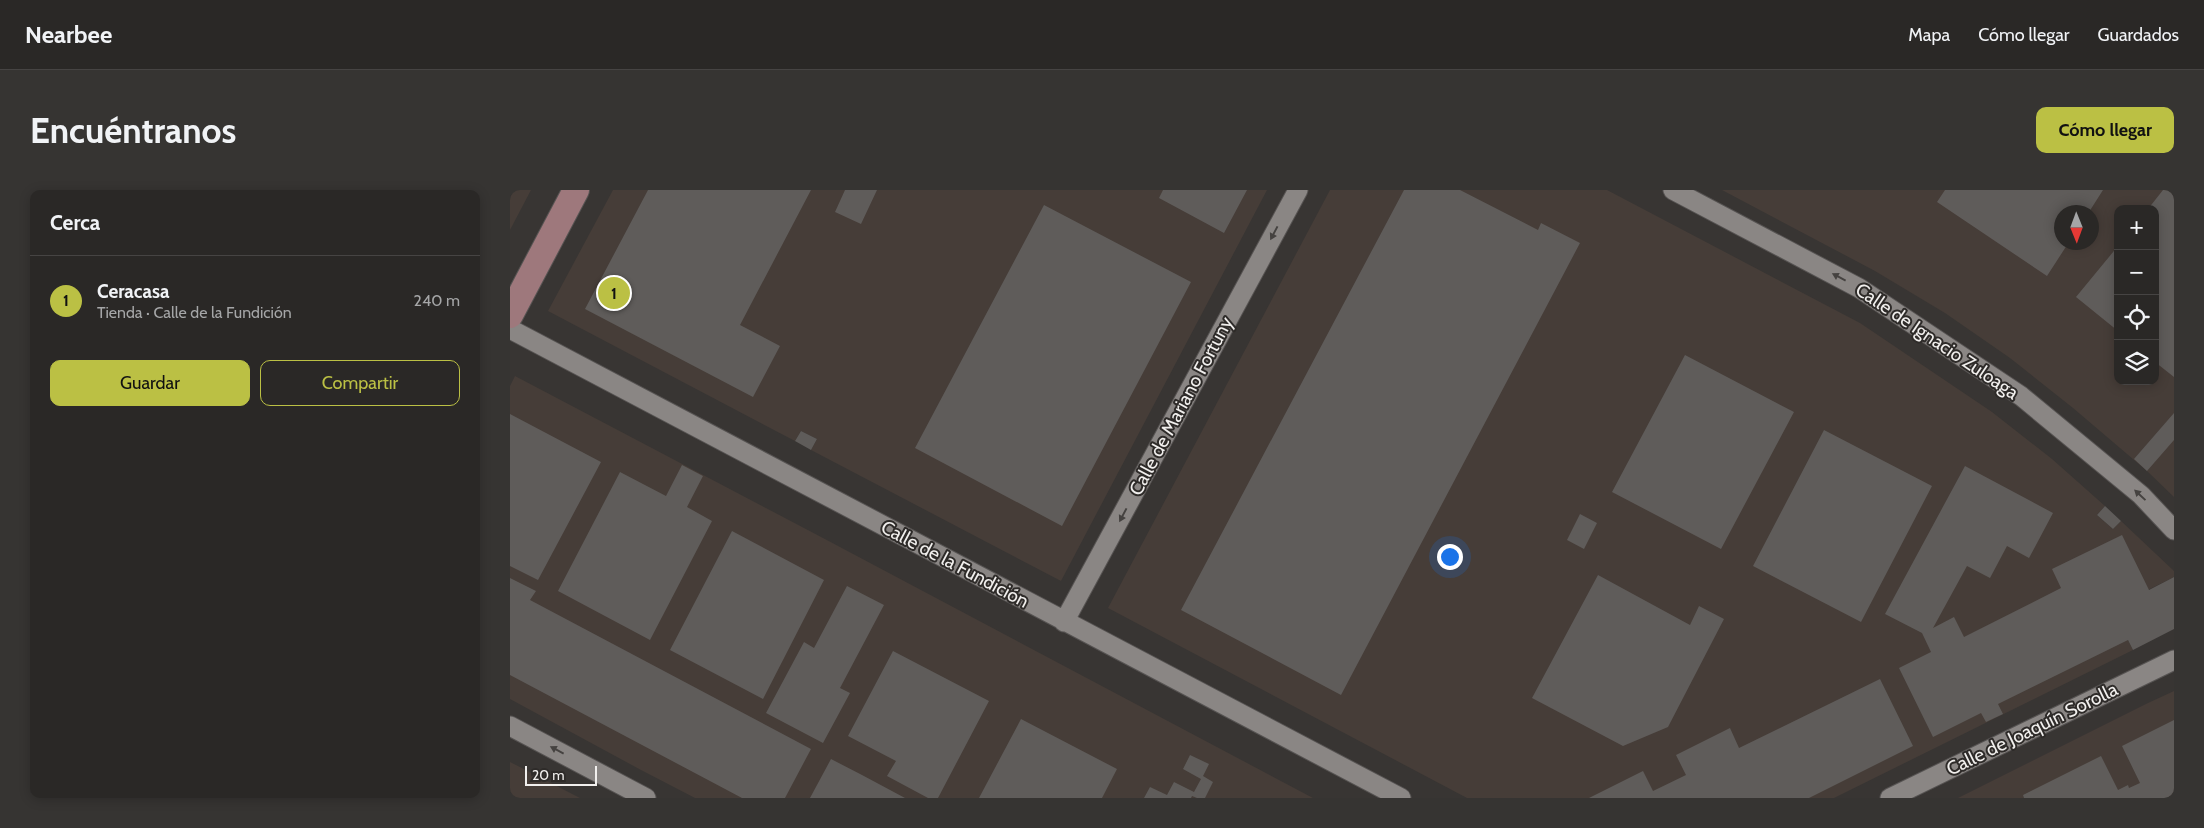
<!DOCTYPE html>
<html lang="es">
<head>
<meta charset="utf-8">
<style>
	:root { --surface:#2a2826; --page:#363432; --text:#f1f3f6; --muted:#a5a6a7; --line:#464443; --accent:#bbc044 }
	body { margin:0; font-family:Cabin,sans-serif; background:var(--page); color:var(--text) }
	.controls { position:absolute; right:15px; top:15px; display:grid; overflow:hidden; border-radius:10px; box-shadow:0 2px 12px #0003 }
	.controls button { width:45px; height:45px; display:grid; place-items:center; padding:0; border:0; border-bottom:1px solid var(--line); background:var(--surface); color:var(--text); font:25px sans-serif }
	.compass { position:absolute; left:1544px; top:15px; width:45px; height:45px; border-radius:50%; background:var(--surface); box-shadow:0 2px 12px #0003; rotate:179deg }
	.scale { position:absolute; left:15px; bottom:12px; width:72px; box-sizing:border-box; padding-left:5px; border:2px solid #f1efed; border-top:0; font-size:14px; line-height:18px; white-space:nowrap; color:#f1efed; -webkit-text-stroke:4px #2e2b29; paint-order:stroke }
	.you { position:absolute; left:939px; top:366px; width:18px; height:18px; margin:-12px; border:4px solid #fff; border-radius:50%; background:#1a73e8; box-shadow:0 0 0 8px #1a73e833 }
	.badge { display:grid; place-items:center; width:32px; height:32px; border-radius:50%; background:var(--accent); color:#111; font-size:16px; font-weight:700 }
	.pin { position:absolute; translate:-50% -50%; border:2px solid #fff; box-shadow:0 1px 5px #0006 }
	.list { margin:0; padding:0; list-style:none }
	h2 { display:flex; justify-content:space-between; align-items:center; height:65px; margin:0; padding:0 20px; font-size:21px }
	h2 small { font-size:16px; font-weight:400; color:var(--muted) }
	.list li { display:grid; grid-template-columns:32px 1fr auto; gap:15px; align-items:center; box-sizing:border-box; height:90px; padding:0 20px; border-top:1px solid var(--line) }
	.list b { display:block; font-size:19px; white-space:nowrap }
	.list p { margin:0; font-size:16px; white-space:nowrap; color:var(--muted) }
	.list em { font-size:16px; font-style:normal; color:var(--muted) }
	.actions { display:flex; gap:10px; padding:15px 20px }
	.actions a { flex:1; padding:11px 0; border:1px solid var(--accent); border-radius:10px; text-align:center; font-size:18px; color:var(--accent) }
	.actions .main { background:var(--accent); color:#111 }
	.icon { flex:none; width:28px; height:28px; fill:none; stroke:currentColor; stroke-width:2; stroke-linecap:round; stroke-linejoin:round }
	.map { position:relative; flex:none; width:1664px; height:608px; overflow:hidden; border-radius:10px }
	header { display:flex; align-items:center; gap:30px; box-sizing:border-box; height:70px; padding:0 25px; background:var(--surface); border-bottom:1px solid var(--line) }
	header strong { font-size:24px }
	nav { display:flex; gap:28px; margin-inline-start:auto; font-size:18px }
	.intro { display:flex; align-items:center; justify-content:space-between; box-sizing:border-box; height:120px; padding:0 30px }
	h1 { margin:0; font-size:35px }
	.button { padding:12px 22px; border-radius:10px; background:var(--accent); color:#111; font-size:18px; font-weight:700 }
	main { display:flex; gap:30px; padding:0 30px }
	aside { flex:1; background:var(--surface); border-radius:10px; box-shadow:0 2px 12px #0003 }
	.map>svg:first-child { display:block }
</style>
</head>
<body>
<header>
<strong>Nearbee</strong>
<nav><a>Mapa</a><a>Cómo llegar</a><a>Guardados</a></nav>
</header>
<div class="intro"><h1>Encuéntranos</h1><a class="button">Cómo llegar</a></div>
<main>
<aside>
<h2>Cerca<small></small></h2>
<ul class="list">
<li><span class="badge">1</span><div><b>Ceracasa</b><p>Tienda · Calle de la Fundición</p></div><em>240 m</em></li>
</ul>
<div class="actions"><a class="main">Guardar</a><a>Compartir</a></div>
</aside>
<div class="map">
<svg width="1664" height="608" viewBox="0 0 1664 608">
	<rect width="100%" height="100%" fill="#383533"/>
	<!-- built -->
	<path fill="#463d38" fill-rule="evenodd" d="M0 0H21L0 40Z
		M103 0H757L551 391 301 260 307 249 291 241 285 251 38 121Z
		M820 0H1097L1350 133 1482 222 1542 269 1595 316 1587 325 1603 339 1611 331 1664 381V387L1602 418 1623 460 1324 608H957L598 418Z
		M1212 0H1664V307L1637 281 1563 218 1500 168 1435 123 1365 81ZM1608 19H1645V191H1608ZM1552 22H1582V52H1552Z
		M5 186 313 348 803 608H185L131 580 0 509V196Z
		M1664 501V608H1448L1638 513Z
		M0 572 6 575 70 608H0Z"/>
	<!-- building -->
	<path fill="#5f5c5a" d="M138 0H301L230 135 270 156 243 207 75 119Z
		M335 0H367L351 34 325 22Z
		M653 0H737L714 43 649 8Z
		M894 0H950L1028 40 1031 33 1070 53 831 505 671 420Z
		M1435 0H1593L1579 22H1552V52H1559L1537 86 1427 12Z
		M1653 0H1664V187L1645 172V19H1638Z
		M534 15 681 92 552 336 405 258Z
		M1608 56V141L1566 107Z
		M1175 165 1284 222 1211 359 1102 302Z
		M1664 223V250L1637 281 1624 269Z
		M0 224 91 272 28 390 0 376Z
		M1314 240 1422 296 1351 432 1243 376Z
		M291 241 307 249 301 260 285 251Z
		M172 275 193 286 177 317 202 331 140 450 48 401 110 282 156 306Z
		M1455 276 1543 323 1519 368 1497 356 1480 388 1457 376 1423 438 1444 427 1454 447 1551 398 1542 379 1612 345 1639 400 1664 387V439L1623 460 1618 450 1488 514 1493 524 1476 532 1471 523 1423 547 1389 478 1421 462 1412 443 1375 424Z
		M1595 316 1611 331 1603 339 1587 325Z
		M1070 324 1087 333 1074 359 1057 350Z
		M222 341 314 390 253 509 160 460Z
		M1088 385 1180 435 1189 416 1214 429 1158 537 1113 556 1022 508Z
		M0 388 26 401 20 410 301 559 275 608H232L0 485Z
		M337 396 374 415 330 498 340 503 313 553 256 523 294 452 304 458Z
		M383 461 479 511 428 608H418L377 586 386 571 338 546Z
		M1370 489 1403 556 1299 608H1079L1133 581 1143 601 1176 585 1166 565 1220 538 1229 558Z
		M511 529 607 579 592 608H469Z
		M1664 530V608H1514L1513 605 1591 566 1608 600 1618 595 1619 598 1630 593 1612 556Z
		M680 565 699 574 693 586 703 592 695 608H687L682 606 681 608H634L640 597 657 605 664 592 684 602 691 589 673 579Z
		M321 569 352 585 395 608H300Z"/>
	<g fill="none" stroke-linecap="round" stroke-linejoin="round">
		<!-- street casing -->
		<g stroke="#565352" stroke-width="21">
			<path id="street" d="M1163 0 1349 98 1511 206 1631 305 1664 340
				M0 139 891 608
				M554 432 788 0
				M0 536 136 608
				M1380 608 1664 470"/>
		</g>
		<!-- secondary casing -->
		<g stroke="#565352" stroke-width="28">
			<path id="secondary" d="M0 125 66 0"/>
		</g>
		<!-- street -->
		<use href="#street" stroke="#8a8684" stroke-width="19"/>
		<!-- secondary -->
		<use href="#secondary" stroke="#9e787c" stroke-width="26"/>
	</g>
	<!-- one-way arrows -->
	<defs><path id="oneway-solid" d="M-6-.8H1V-3.2L6.5 0L1 3.2V.8H-6Z" transform="scale(1.25)"/></defs>
	<g fill="#454240">
		<use href="#oneway-solid" transform="translate(764 43) rotate(118)"/>
		<use href="#oneway-solid" transform="translate(1329 87) rotate(-152)"/>
		<use href="#oneway-solid" transform="translate(1630 305) rotate(-137)"/>
		<use href="#oneway-solid" transform="translate(613 325) rotate(118)"/>
		<use href="#oneway-solid" transform="translate(47 560) rotate(-152)"/>
	</g>
	<g text-anchor="middle" dominant-baseline="central" stroke-width="4" stroke-linejoin="round" paint-order="stroke">
		<!-- street labels -->
		<g font-size="19" fill="#f1efed" stroke="#2e2b29">
			<text transform="translate(1427 151) rotate(34)">Calle de Ignacio Zuloaga</text>
			<text transform="translate(671 216) rotate(-62)">Calle de Mariano Fortuny</text>
			<text transform="translate(445 374) rotate(28)">Calle de la Fundición</text>
			<text transform="translate(1522 539) rotate(-26)">Calle de Joaquín Sorolla</text>
		</g>
	</g>
</svg>
<div class="controls">
<button>+</button>
<button>−</button>
<button><svg class="icon" aria-label="locate" viewBox="0 0 24 24"><circle cx="12" cy="12" r="6"/><path d="M12 2v4M12 18v4M2 12h4M18 12h4"/></svg></button>
<button><svg class="icon" aria-label="layers" viewBox="0 0 24 24"><path d="M12 4l9 5-9 5-9-5zM3 14l9 5 9-5"/></svg></button>
</div>
<svg class="compass" viewBox="-18 -18 36 36"><path d="M0-13l5 13h-10z" fill="#e53935"/><path d="M0 13l5-13h-10z" fill="#a5a6a7"/></svg>
<div class="scale">20 m</div>
<div class="you"></div>
<div class="pin badge" style="left:104px;top:103px">1</div>
</div>
</main>
</body>
</html>
